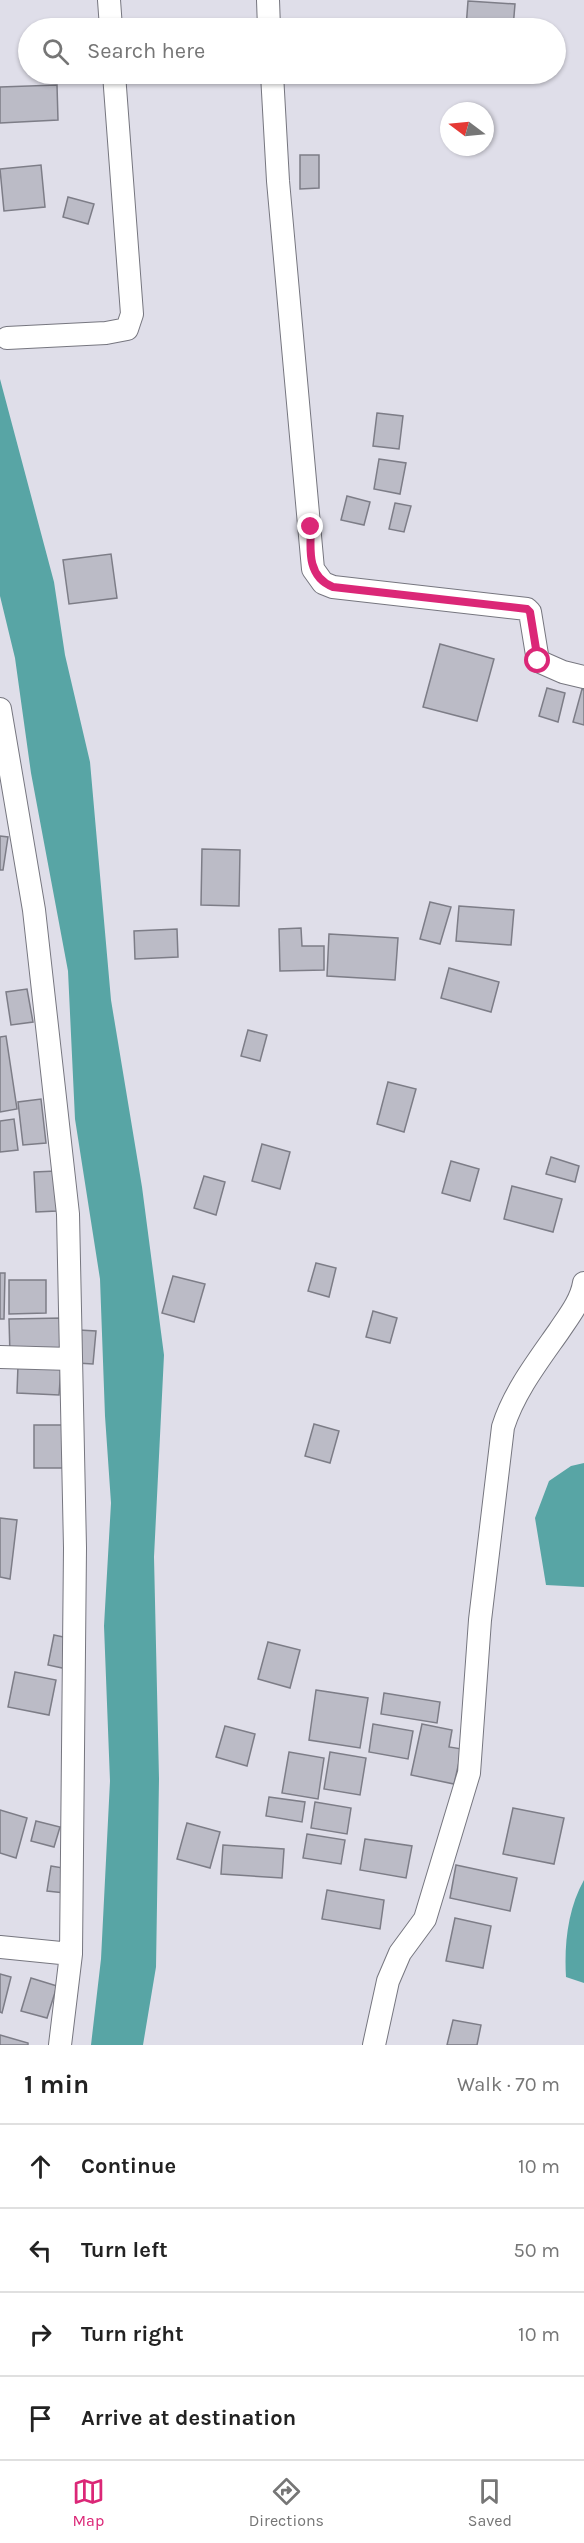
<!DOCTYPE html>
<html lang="en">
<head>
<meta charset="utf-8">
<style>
	:root { --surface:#fff; --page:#f2f2f2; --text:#222; --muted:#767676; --line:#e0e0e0; --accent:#db2777 }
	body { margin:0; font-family:Karla,sans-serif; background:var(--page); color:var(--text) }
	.compass { position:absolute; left:440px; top:102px; width:54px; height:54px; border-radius:50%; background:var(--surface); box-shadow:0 2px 4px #0004; rotate:286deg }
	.stop { position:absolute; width:18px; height:18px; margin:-14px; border:4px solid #db2777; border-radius:50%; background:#fff }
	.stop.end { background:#db2777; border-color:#fff; box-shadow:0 2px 6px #0008 }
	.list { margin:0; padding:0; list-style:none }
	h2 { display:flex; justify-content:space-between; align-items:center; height:78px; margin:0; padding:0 24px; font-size:26px }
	h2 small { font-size:20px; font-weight:400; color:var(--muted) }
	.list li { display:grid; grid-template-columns:39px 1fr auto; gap:18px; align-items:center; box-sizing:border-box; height:84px; padding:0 24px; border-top:2px solid var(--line) }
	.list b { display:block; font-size:22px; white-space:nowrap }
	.list em { font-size:20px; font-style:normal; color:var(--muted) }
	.icon { flex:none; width:33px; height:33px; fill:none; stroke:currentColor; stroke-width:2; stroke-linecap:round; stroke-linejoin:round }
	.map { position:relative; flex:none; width:584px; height:2045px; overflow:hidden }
	.search { position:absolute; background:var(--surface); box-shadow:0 2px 4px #0004; left:18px; right:18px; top:18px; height:66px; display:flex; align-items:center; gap:15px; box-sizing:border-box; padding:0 21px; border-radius:33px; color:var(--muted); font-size:22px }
	.sheet { height:414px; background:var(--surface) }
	nav { display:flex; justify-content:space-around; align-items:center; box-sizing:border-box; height:84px; border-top:2px solid var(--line); background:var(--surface); font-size:16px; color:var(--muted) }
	nav a { display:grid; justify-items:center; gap:3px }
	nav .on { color:var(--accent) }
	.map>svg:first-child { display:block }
</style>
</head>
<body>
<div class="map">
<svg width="584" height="2045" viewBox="0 0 584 2045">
	<rect width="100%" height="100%" fill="#dfdee9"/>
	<!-- water -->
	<path fill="#58a5a5" d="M0 379 54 582 65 655 90 762 111 1000 142 1187 164 1355 154 1557 159 1779 156 1967 143 2045H91L101 1959 110 1781 104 1626 111 1503 105 1416 100 1279 75 1119 68 971 31 773 15 658 0 596Z
		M584 1463V1587L546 1585 535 1518 549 1481 571 1466Z
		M584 1880V1983L566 1977C564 1944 568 1908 584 1880Z"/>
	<!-- building -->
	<path fill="#bbbbc6" stroke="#7d7d87" stroke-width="1.5" d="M468 1 515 4 513 28H466Z
		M39 74H63V79L40 81Z
		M57 85 58 120 0 123V87Z
		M300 155H319V188L300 189Z
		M41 165 45 207 4 211 0 169Z
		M68 197 94 204 88 224 63 217Z
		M377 413 403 416 399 449 373 446Z
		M379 459 406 463 400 494 374 489Z
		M347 496 370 502 364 525 341 520Z
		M395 503 411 506 404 532 389 529Z
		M111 554 117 598 69 604 63 560Z
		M440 644 494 659 477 721 423 707Z
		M547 688 565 693 558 722 539 716Z
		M582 689 584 690V725L573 722Z
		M0 836 8 837 3 870H0Z
		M202 849 240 850 239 906 201 905Z
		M430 902 451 907 440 944 420 939Z
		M459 906 514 910 511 945 456 941Z
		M301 928 302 946H324V970L280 971 279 929Z
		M177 929 178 957 135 959 134 931Z
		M329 934 398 938 395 980 327 976Z
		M449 968 499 982 491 1012 441 998Z
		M27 989 33 1022 11 1025 6 992Z
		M248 1030 267 1035 260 1061 241 1056Z
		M6 1036 17 1109 0 1112V1037Z
		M388 1082 416 1089 404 1132 377 1124Z
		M41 1099 46 1143 23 1145 18 1102Z
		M14 1119 18 1150 0 1152V1121Z
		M262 1144 290 1152 280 1189 252 1181Z
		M551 1157 579 1166 575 1182 546 1174Z
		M451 1161 479 1169 470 1201 442 1193Z
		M56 1171 57 1211 36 1212 34 1172Z
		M204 1176 225 1182 216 1215 194 1208Z
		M512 1186 562 1199 553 1232 504 1219Z
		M316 1263 336 1268 329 1297 308 1291Z
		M0 1273H5L4 1319H0Z
		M173 1276 205 1284 194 1322 162 1313Z
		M9 1280H46V1313L9 1314Z
		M373 1311 397 1318 390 1343 366 1337Z
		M63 1318 64 1354 10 1355 9 1319Z
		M79 1330 96 1331 93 1364 77 1363Z
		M18 1365 61 1368 59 1395 17 1393Z
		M314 1424 339 1431 330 1463 305 1456Z
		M34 1425H63V1468H34Z
		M0 1518 17 1520 10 1579 0 1577Z
		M54 1635 73 1639 67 1669 48 1665Z
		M268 1642 300 1650 290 1688 258 1679Z
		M15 1672 56 1680 49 1715 8 1707Z
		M316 1690 368 1698 360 1748 309 1740Z
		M384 1693 440 1702 437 1723 381 1714Z
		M373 1724 413 1731 408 1759 369 1752Z
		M422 1724 452 1730 449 1747 462 1749 454 1784 411 1775Z
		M225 1726 255 1734 247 1766 216 1757Z
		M289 1752 324 1758 318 1799 282 1793Z
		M330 1752 366 1758 360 1795 324 1789Z
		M269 1797 305 1802 302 1822 266 1816Z
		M315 1802 351 1808 347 1834 311 1828Z
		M513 1808 564 1818 554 1864 503 1854Z
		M0 1810 27 1818 16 1858 0 1853Z
		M36 1821 60 1827 54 1847 31 1841Z
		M187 1823 220 1832 210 1868 177 1859Z
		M307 1834 345 1840 341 1864 303 1858Z
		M365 1839 412 1846 406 1878 360 1870Z
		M223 1845 284 1849 282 1878 221 1874Z
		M456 1865 517 1878 510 1911 450 1898Z
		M51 1866 69 1869 65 1893 47 1891Z
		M327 1890 384 1900 380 1929 322 1919Z
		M455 1918 491 1926 483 1968 446 1961Z
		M0 1974 11 1977 2 2013 0 2012Z
		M31 1978 57 1986 47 2018 21 2011Z
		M453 2020 481 2025 477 2045H447Z
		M0 2035 28 2043V2045H0Z"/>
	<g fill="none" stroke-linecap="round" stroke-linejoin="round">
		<!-- minor casing -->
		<g stroke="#76767f" stroke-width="24">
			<path id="minor" d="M109 0 111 28
				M268 0 269 28
				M272 74 278 181 313 569 323 583 333 587 527 609 530 612 538 661 563 672 584 677
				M7 338 106 333 127 329 132 314 114 74
				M0 709 34 910 68 1214 75 1548 71 1954 60 2045
				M0 1357 71 1359
				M0 1947 71 1954
				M374 2045 388 1981 400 1953 425 1919 469 1773 480 1620 503 1427C514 1392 538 1361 559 1331 569 1316 581 1301 584 1283"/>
		</g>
		<!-- minor -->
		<use href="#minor" stroke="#fff" stroke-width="22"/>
	</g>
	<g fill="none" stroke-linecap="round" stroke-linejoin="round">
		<!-- route -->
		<path stroke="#db2777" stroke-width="8" d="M311 527C310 550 307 577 333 587L527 609 530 612 538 661"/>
	</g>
</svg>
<svg class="compass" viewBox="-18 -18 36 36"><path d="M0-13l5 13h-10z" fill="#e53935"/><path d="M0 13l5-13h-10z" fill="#767676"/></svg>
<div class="stop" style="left:538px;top:661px"></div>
<div class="stop end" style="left:311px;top:527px"></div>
<div class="search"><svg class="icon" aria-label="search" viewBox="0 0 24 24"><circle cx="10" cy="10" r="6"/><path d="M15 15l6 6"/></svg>Search here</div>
</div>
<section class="sheet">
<h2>1 min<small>Walk · 70 m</small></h2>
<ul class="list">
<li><svg class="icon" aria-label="ahead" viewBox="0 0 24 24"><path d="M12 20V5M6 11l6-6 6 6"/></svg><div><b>Continue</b></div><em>10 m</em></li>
<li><svg class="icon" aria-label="left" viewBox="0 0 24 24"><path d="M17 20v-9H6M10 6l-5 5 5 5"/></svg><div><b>Turn left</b></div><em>50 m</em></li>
<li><svg class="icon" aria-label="right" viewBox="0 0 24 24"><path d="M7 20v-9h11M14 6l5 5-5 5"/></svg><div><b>Turn right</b></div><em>10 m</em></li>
<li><svg class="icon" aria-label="arrive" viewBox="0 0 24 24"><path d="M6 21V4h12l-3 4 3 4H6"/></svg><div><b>Arrive at destination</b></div></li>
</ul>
</section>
<nav>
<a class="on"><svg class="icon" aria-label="map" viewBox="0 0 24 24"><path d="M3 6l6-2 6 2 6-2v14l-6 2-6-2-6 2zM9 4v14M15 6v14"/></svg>Map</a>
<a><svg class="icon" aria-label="directions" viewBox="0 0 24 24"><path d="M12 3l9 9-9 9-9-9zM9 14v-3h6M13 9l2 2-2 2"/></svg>Directions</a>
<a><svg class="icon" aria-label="saved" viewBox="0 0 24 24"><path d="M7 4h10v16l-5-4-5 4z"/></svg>Saved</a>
</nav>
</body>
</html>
